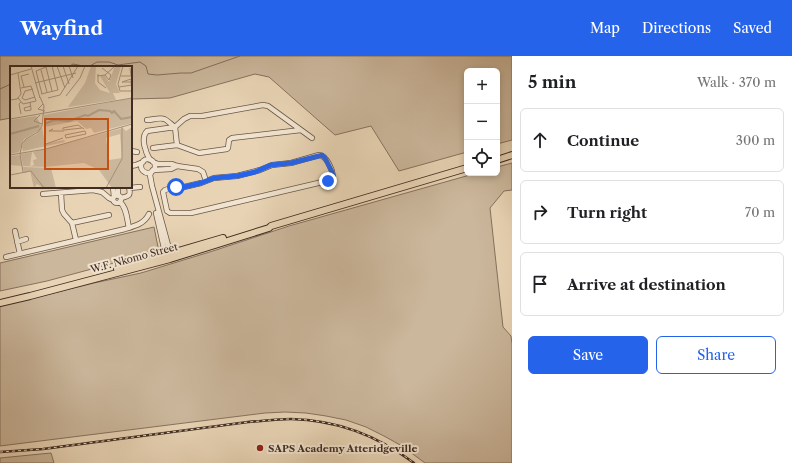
<!DOCTYPE html>
<html lang="en">
<head>
<meta charset="utf-8">
<style>
	:root { --surface:#fff; --page:#f6f6f6; --text:#202124; --muted:#757577; --line:#e0e0e0; --accent:#2563eb }
	body { margin:0; font-family:"Libre Caslon Text",serif; background:var(--page); color:var(--text) }
	.controls { position:absolute; right:12px; top:12px; display:grid; overflow:hidden; border-radius:6px; box-shadow:0 2px 6px #0003 }
	.controls button { width:36px; height:36px; display:grid; place-items:center; padding:0; border:0; border-bottom:1px solid var(--line); background:var(--surface); color:var(--text); font:20px sans-serif }
	.stop { position:absolute; width:12px; height:12px; margin:-9px; border:3px solid #2563eb; border-radius:50%; background:#fff }
	.stop.end { background:#2563eb; border-color:#fff; box-shadow:0 1px 4px #0008 }
	.list { margin:0; padding:0; list-style:none }
	h2 { display:flex; justify-content:space-between; align-items:center; height:52px; margin:0; padding:0 16px; font-size:17px }
	h2 small { font-size:13px; font-weight:400; color:var(--muted) }
	.list li { display:grid; grid-template-columns:26px 1fr auto; gap:12px; align-items:center; box-sizing:border-box; height:64px; margin:0 8px 8px; padding:0 8px; border:1px solid var(--line); border-radius:6px }
	.list b { display:block; font-size:15px; white-space:nowrap }
	.list em { font-size:13px; font-style:normal; color:var(--muted) }
	.actions { display:flex; gap:8px; padding:12px 16px }
	.actions a { flex:1; padding:9px 0; border:1px solid var(--accent); border-radius:6px; text-align:center; font-size:14px; color:var(--accent) }
	.actions .main { background:var(--accent); color:#fff }
	.icon { flex:none; width:22px; height:22px; fill:none; stroke:currentColor; stroke-width:2; stroke-linecap:round; stroke-linejoin:round }
	.map { position:relative; flex:none; width:512px; height:407px; overflow:hidden }
	header { display:flex; align-items:center; gap:24px; box-sizing:border-box; height:56px; padding:0 20px; background:var(--accent); color:#fff }
	header strong { font-size:19px }
	nav { display:flex; gap:22px; margin-inline-start:auto; font-size:14px }
	main { display:flex }
	aside { flex:1; background:var(--surface) }
	.map>svg:first-child { display:block }
</style>
</head>
<body>
<header>
<strong>Wayfind</strong>
<nav><a>Map</a><a>Directions</a><a>Saved</a></nav>
</header>
<main>
<div class="map">
<svg width="512" height="407" viewBox="0 0 512 407">
	<rect width="100%" height="100%" fill="#e8d4b5"/>
	<filter id="stains"><feTurbulence type="fractalNoise" baseFrequency=".005" numOctaves="4"/><feColorMatrix values="0 0 0 0 .2 0 0 0 0 .09 0 0 0 0 .02 0 0 0 .5 -.17"/></filter>
	<radialGradient id="worn" r=".72"><stop offset=".6" stop-color="#630" stop-opacity="0"/><stop offset="1" stop-color="#630" stop-opacity=".3"/></radialGradient>
	<!-- green -->
	<path fill="#cbb79c" stroke="#86725f" d="M0 0H512V84L497 88V15H467V96L399 115 371 70 335 79 269 21 255 18 170 42 131 43V11H11V62L0 64Z
		M512 107V134L504 135 490 152 503 271 511 280 512 288V407H425L402 390 384 380 366 371 346 364 326 360 306 357 285 356 265 357 0 390V250L94 227 141 217 213 195 289 170 477 117H497V111Z
		M154 171 158 191V193L155 196 47 225 0 235V207Z
		M51 397 54 407H0V402Z"/>
	<g fill="none" stroke-linecap="round" stroke-linejoin="round">
		<!-- stream -->
		<path stroke="#836f5c" stroke-width="1" d="M68 11 73 8 88 11 97 6H109L118 9 140 6 146 10 148 18 157 19 181 17H191L240 0
			M0 33 11 28"/>
		<!-- minor casing -->
		<g stroke="#6a5647" stroke-width="6">
			<path id="minor" d="M147 64C152 64 160 61 164 63 166 63 173 70 175 71L177 89
				M153 92 177 89 199 97 227 93 228 92 229 84 232 82 301 74
				M131 95 137 96
				M319 99C327 100 332 113 333 120L331 124 191 157H170L167 155 163 136 165 134 175 131 180 132 201 127 214 122 237 120 260 114 272 109 291 107Z
				M141 110a7 7 0 1 1 14 0a7 7 0 1 1-14 0Z
				M150 104C146 97 140 82 147 75L175 71 184 63 190 60H202L263 49 268 50 312 82
				M153 106 158 108H172L177 110 198 113 203 116 206 125
				M131 110 136 109 143 106
				M153 114 171 113 177 110
				M152 115 150 119 152 130 171 200
				M113 131 114 141
				M118 131V140
				M129 132 140 131
				M61 137 62 154 64 158 72 167 76 184
				M43 138 93 134 102 136 109 142 113 144
				M113 143a4 4 0 1 1 8 0a4 4 0 1 1-8 0Z
				M121 142C129 140 131 140 129 131
				M120 146C127 152 127 164 129 172
				M156 157 166 201
				M72 167 109 159
				M15 175 20 198
				M17 186 26 183
				M6 201 125 173C135 170 144 168 149 158"/>
		</g>
		<!-- major casing -->
		<g stroke="#402c22" stroke-width="8">
			<path id="major" d="M497 104 512 99
				M117 213 223 182
				M0 247 30 240 170 203 269 172 271 170 467 112"/>
		</g>
		<!-- minor -->
		<use href="#minor" stroke="#f0e3cf" stroke-width="4.5"/>
		<!-- major -->
		<use href="#major" stroke="#e8d4b5" stroke-width="6"/>
		<!-- rail casing -->
		<g stroke="#402c22" stroke-width="2.5">
			<path id="rail" d="M0 396 43 393 248 366C263 365 277 363 291 363 337 364 378 380 414 407"/>
		</g>
		<!-- rail -->
		<use href="#rail" stroke="#f0e3cf" stroke-width="1" stroke-dasharray="3" stroke-linecap="butt"/>
	</g>
	<g fill="none" stroke-linecap="round" stroke-linejoin="round">
		<!-- route -->
		<path stroke="#2563eb" stroke-width="5" d="M176 131 180 132 201 127 214 122 237 120 255 116 271 109 291 107 319 100 322 99 325 102 332 116 333 120 332 123 328 125"/>
	</g>
	<!-- markers -->
	<circle fill="#8f2418" stroke="#f0e3cf" stroke-width="1.5" cx="260" cy="392" r="4"/>
	<g text-anchor="middle" dominant-baseline="central" stroke-width="4" stroke-linejoin="round" paint-order="stroke">
		<!-- street labels -->
		<g font-size="10" fill="#402c22" stroke="#f0e3cf">
			<text transform="translate(134 202) rotate(-15)">W.F. Nkomo Street</text>
		</g>
		<!-- poi labels -->
		<g font-size="10" font-weight="bold" fill="#402c22" stroke="#f0e3cf" text-anchor="start">
			<text x="268" y="392">SAPS Academy Atteridgeville</text>
		</g>
	</g>
	<!-- overview -->
	<g transform="translate(10 10)">
		<rect width="122" height="122" fill="#e8d4b5"/>
		<path d="M81 0H86L85 17 90 24 100 27 90 10 94 9 99 16 105 0H111L106 18 110 27H103L106 34 58 41 75 17ZM122 32V57L84 67 81 62 76 63 67 55 34 61V49ZM26 50 31 59 30 64 14 73 9 86 0 88V54ZM32 61 35 78 54 74 55 76 13 85 12 81 15 74 27 68ZM122 61V122H102L89 104 74 97 34 101 13 100 11 88 22 86 20 100 24 99 23 94 27 93 23 86 113 62 116 65ZM110 68 112 92 99 94 96 72ZM10 89 12 100 0 99V90ZM13 101 41 102 46 122H33L27 118 24 122 20 105 14 107Z" fill="#cbb79c" fill-rule="evenodd"/>
		<path fill="none" stroke="#af9b83" stroke-width="2" d="M34 58 44 54 59 55 75 49 78 50 89 44 100 45 102 47 104 45 111 53 122 51M0 68 29 60"/>
		<path fill="none" stroke="#a5917a" stroke-width="1" d="M21 0 30 32M42 0 48 24M47 0 55 22M53 0 59 18M59 0 63 12M113 0 108 18 110 25H122L121 16V13L112 16H121M36 1 42 25M92 2 101 9 99 14 95 9M31 4 37 26M88 8V16L96 22M0 9 21 3M87 10 95 9 105 0M111 10H121L120 2M25 17 66 7M14 21 11 10 19 8M109 21 122 19M23 23 15 25 12 32 15 34 25 31M31 28 48 24M32 28 26 5 36 1M56 30 70 12 75 0M8 32 13 38 26 35 21 20 11 22M38 32 50 29 68 0M0 34 7 33 11 28 8 7M20 36 21 43V44L15 45 14 42 21 40M33 38 28 43 35 45M11 48 9 38 11 36M30 49 24 55 32 58M0 53 122 32M43 63 39 65H52M54 64 72 62M75 65 76 68 56 72 55 69ZM53 66V62L68 59 74 63M36 78 53 72M0 89 36 83 122 58M13 106 10 88 12 78 16 73 28 66 32 60 34 40 30 31M0 109 21 105 34 122M96 122 112 93V61"/>
		<path fill="#c65010" fill-opacity="0.15" stroke="#c65010" stroke-width="2" d="M35 53H98V103H35Z"/>
		<rect width="122" height="122" fill="none" stroke="#402c22" stroke-width="2"/>
	</g>
	<rect width="100%" height="100%" filter="url(#stains)"/>
	<rect width="100%" height="100%" fill="url(#worn)"/>
</svg>
<div class="controls">
<button>+</button>
<button>−</button>
<button><svg class="icon" aria-label="locate" viewBox="0 0 24 24"><circle cx="12" cy="12" r="6"/><path d="M12 2v4M12 18v4M2 12h4M18 12h4"/></svg></button>
</div>
<div class="stop" style="left:176px;top:131px"></div>
<div class="stop end" style="left:328px;top:125px"></div>
</div>
<aside>
<h2>5 min<small>Walk · 370 m</small></h2>
<ul class="list">
<li><svg class="icon" aria-label="ahead" viewBox="0 0 24 24"><path d="M12 20V5M6 11l6-6 6 6"/></svg><div><b>Continue</b></div><em>300 m</em></li>
<li><svg class="icon" aria-label="right" viewBox="0 0 24 24"><path d="M7 20v-9h11M14 6l5 5-5 5"/></svg><div><b>Turn right</b></div><em>70 m</em></li>
<li><svg class="icon" aria-label="arrive" viewBox="0 0 24 24"><path d="M6 21V4h12l-3 4 3 4H6"/></svg><div><b>Arrive at destination</b></div></li>
</ul>
<div class="actions"><a class="main">Save</a><a>Share</a></div>
</aside>
</main>
</body>
</html>
